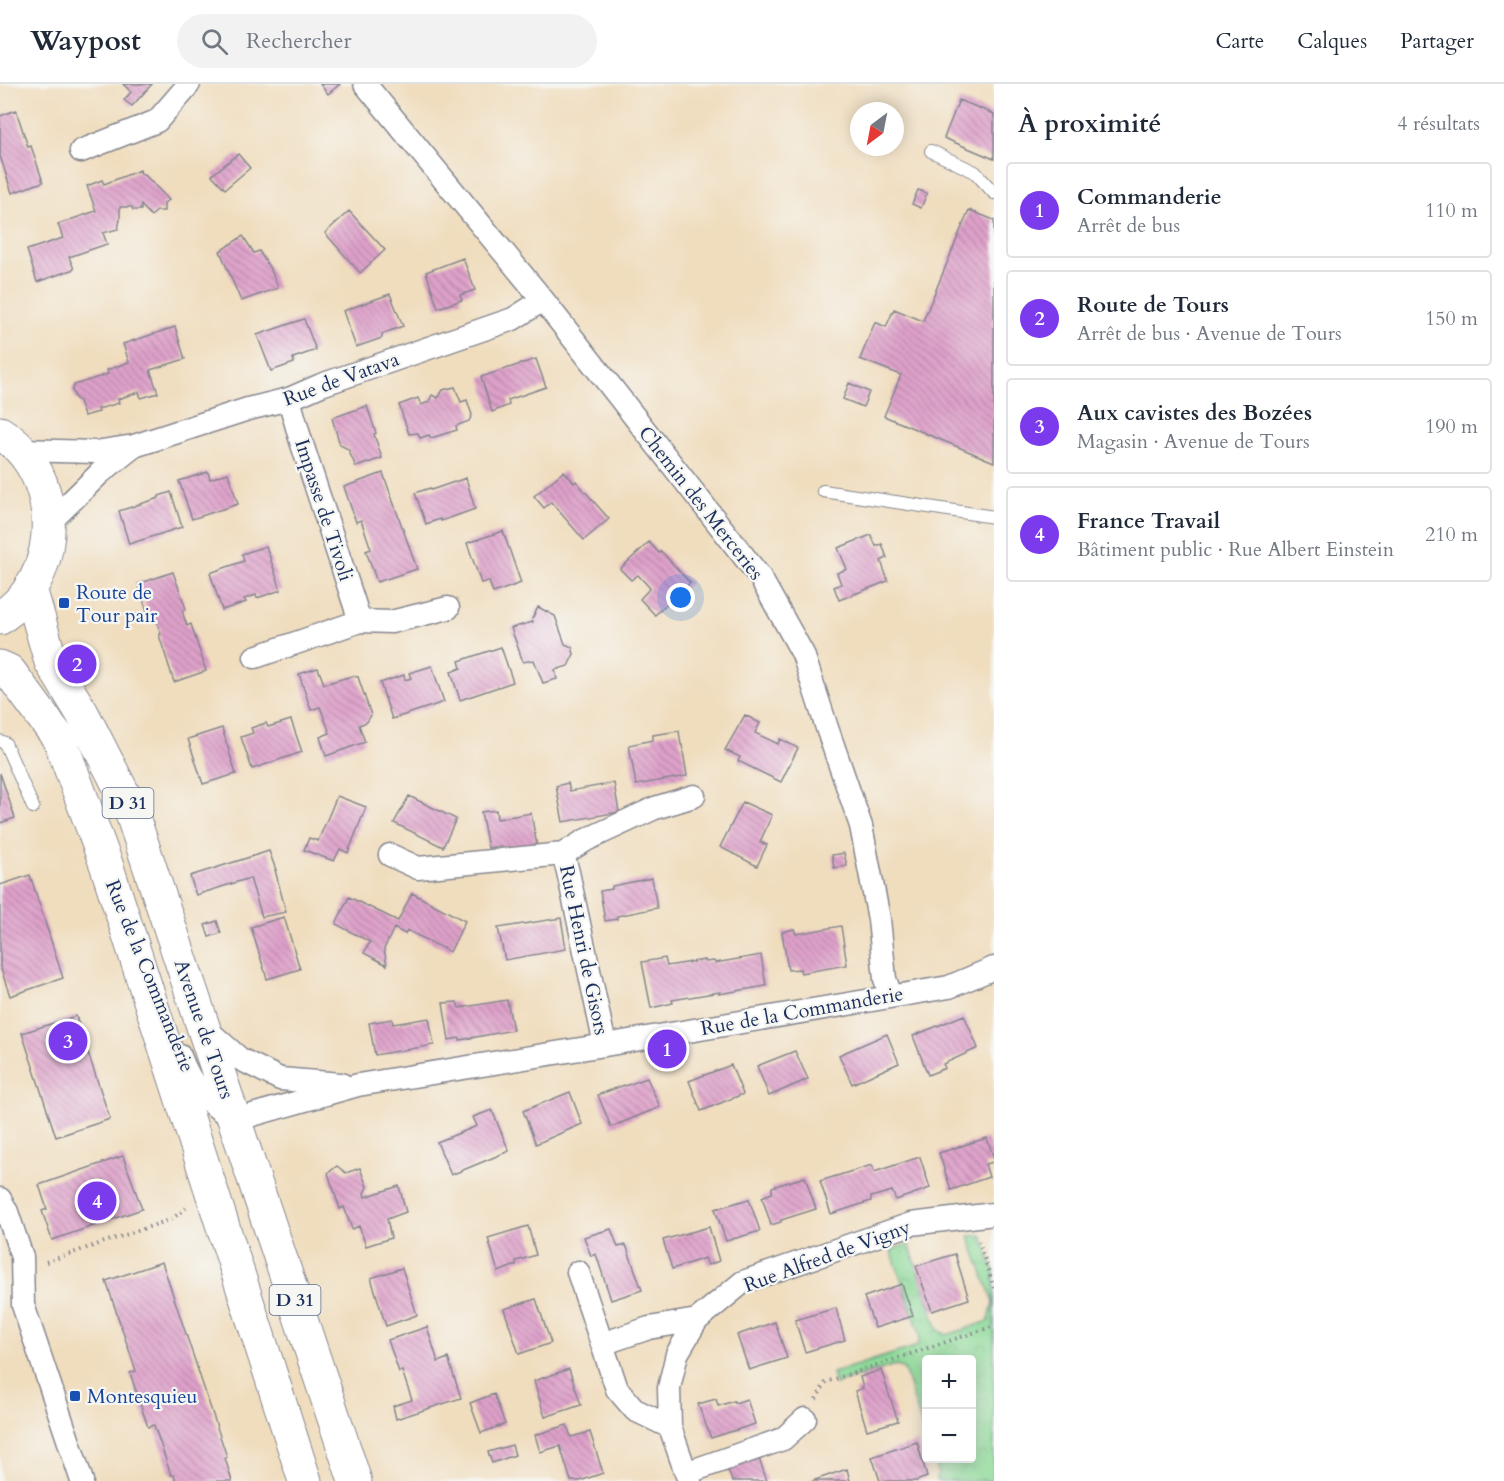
<!DOCTYPE html>
<html lang="fr">
<head>
<meta charset="utf-8">
<style>
	:root { --surface:#fff; --page:#f2f2f3; --text:#1f2937; --muted:#747a83; --line:#e0e1e3; --accent:#7c3aed }
	body { margin:0; font-family:Cardo,serif; background:var(--page); color:var(--text) }
	.controls { position:absolute; right:18px; bottom:18px; display:grid; overflow:hidden; border-radius:6px; box-shadow:0 3px 15px #0003 }
	.controls button { width:54px; height:54px; display:grid; place-items:center; padding:0; border:0; border-bottom:2px solid var(--line); background:var(--surface); color:var(--text); font:30px sans-serif }
	.compass { position:absolute; left:850px; top:18px; width:54px; height:54px; border-radius:50%; background:var(--surface); box-shadow:0 3px 15px #0003; rotate:212deg }
	.you { position:absolute; left:681px; top:514px; width:21px; height:21px; margin:-15px; border:4px solid #fff; border-radius:50%; background:#1a73e8; box-shadow:0 0 0 9px #1a73e833 }
	.badge { display:grid; place-items:center; width:39px; height:39px; border-radius:50%; background:var(--accent); color:#fff; font-size:20px; font-weight:700 }
	.pin { position:absolute; translate:-50% -50%; border:3px solid #fff; box-shadow:0 2px 6px #0006 }
	.list { margin:0; padding:0; list-style:none }
	h2 { display:flex; justify-content:space-between; align-items:center; height:78px; margin:0; padding:0 24px; font-size:26px }
	h2 small { font-size:20px; font-weight:400; color:var(--muted) }
	.list li { display:grid; grid-template-columns:39px 1fr auto; gap:18px; align-items:center; box-sizing:border-box; height:96px; margin:0 12px 12px; padding:0 12px; border:2px solid var(--line); border-radius:6px }
	.list b { display:block; font-size:22px; white-space:nowrap }
	.list p { margin:0; font-size:20px; white-space:nowrap; color:var(--muted) }
	.list em { font-size:20px; font-style:normal; color:var(--muted) }
	.icon { flex:none; width:33px; height:33px; fill:none; stroke:currentColor; stroke-width:2; stroke-linecap:round; stroke-linejoin:round }
	.map { position:relative; flex:none; width:994px; height:1397px; overflow:hidden }
	header { display:flex; align-items:center; gap:36px; box-sizing:border-box; height:84px; padding:0 30px; background:var(--surface); border-bottom:2px solid var(--line) }
	header strong { font-size:28px }
	nav { display:flex; gap:33px; margin-inline-start:auto; font-size:21px }
	.search { width:420px; height:54px; background:var(--page); display:flex; align-items:center; gap:15px; box-sizing:border-box; padding:0 21px; border-radius:33px; color:var(--muted); font-size:22px }
	main { display:flex }
	aside { flex:1; background:var(--surface) }
	.map>svg:first-child { display:block }
</style>
</head>
<body>
<header>
<strong>Waypost</strong>
<div class="search"><svg class="icon" aria-label="search" viewBox="0 0 24 24"><circle cx="10" cy="10" r="6"/><path d="M15 15l6 6"/></svg>Rechercher</div>
<nav><a>Carte</a><a>Calques</a><a>Partager</a></nav>
</header>
<main>
<div class="map">
<svg width="994" height="1397" viewBox="0 0 994 1397">
	<defs>
		<pattern id="park-crowns" width="20" height="18" patternUnits="userSpaceOnUse" patternTransform="scale(1.5)"><rect width="20" height="18" fill="#8cd997"/><path d="M2 6a3 3 0 1 1 6 0M12 15a3 3 0 1 1 6 0" fill="none" stroke="#78bb85"/></pattern>
		<pattern id="building-back-hatch" width="6" height="6" patternUnits="userSpaceOnUse" patternTransform="scale(1.5)"><rect width="6" height="6" fill="#dfa1ca"/><path d="M-1 5l2 2M0 0l6 6M5-1l2 2" fill="none" stroke="#b484a7"/></pattern>
	</defs>
	<rect width="100%" height="100%" fill="#f6f6f2"/>
	<filter id="ink" filterUnits="userSpaceOnUse"><feTurbulence type="fractalNoise" baseFrequency=".0167" numOctaves="2"/><feDisplacementMap in="SourceGraphic" scale="12" xChannelSelector="R" yChannelSelector="G"/><feConvolveMatrix kernelMatrix="1 2 1 2 8 2 1 2 1" color-interpolation-filters="sRGB"/></filter>
	<filter id="wash" filterUnits="userSpaceOnUse"><feTurbulence type="fractalNoise" baseFrequency=".008" numOctaves="4" result="noise"/><feDisplacementMap in="SourceGraphic" scale="24" xChannelSelector="R" yChannelSelector="G"/><feGaussianBlur stdDeviation="1.35" result="paint"/><feColorMatrix in="noise" values="0 0 0 0 0 0 0 0 0 0 0 0 0 0 0 0 0 1.4 0 .05"/><feComposite in="paint" operator="in"/></filter>
	<g filter="url(#wash)">
		<rect width="100%" height="100%" fill="#f0ddbe"/>
		<!-- park -->
		<path fill="url(#park-crowns)" stroke="#54847a" stroke-width="1.5" d="M982 1151 994 1187V1397H937L938 1390 933 1375 972 1374V1276H926V1354L904 1285 895 1281 835 1300 832 1289 915 1263 919 1258 920 1250 891 1166 909 1160 938 1246 947 1251 989 1237 993 1218 969 1152Z"/>
		<g id="blocks">
			<!-- building -->
			<path fill="url(#building-back-hatch)" d="M123 0H152L132 22 124 16 131 8Z
				M320 0H340L328 10Z
				M959 16 994 30V75L944 54Z
				M16 26 28 63 31 62 43 98 12 109 0 72V32Z
				M238 70 250 84 225 105 212 91Z
				M140 86 141 90H144L169 116 164 119V127H157L151 132 141 121V126H133L132 123H120V136L118 145 103 149 107 160 69 173 74 185 37 198 27 166 63 154 58 140 96 127 87 102 102 96 104 100Z
				M918 106 927 109 921 124 912 120Z
				M969 126 994 136V378L884 332 901 291 860 275 875 238 886 243 894 225 923 237Z
				M349 127 385 166 360 189 325 149Z
				M243 152 254 169 259 167 271 186 278 204 241 217 220 167Z
				M463 174 475 206 460 211 462 216 438 224 426 188Z
				M390 210 403 242 382 250V254L356 263 343 227Z
				M304 235 316 266 293 274 294 279 271 287 257 251Z
				M175 243 185 275 150 286 158 309 141 314 139 308 118 315 119 319 98 325 99 328 84 332 79 317 75 314 72 306 74 301 108 290 107 286 129 278 123 260Z
				M536 275 546 303 508 316 509 321 492 328 481 293Z
				M849 299 869 308 863 323 843 315Z
				M455 303 461 318 467 316 472 331 469 337 456 342 457 346 431 354 429 351 420 354 418 349 409 350 399 321 418 314 421 321 429 318 432 311 438 314 443 306Z
				M367 322 376 349 374 350 382 374 356 383 348 365 340 361 332 334Z
				M564 387 574 399 576 397 609 435 584 456 551 418 544 424 534 412Z
				M208 388 210 395 228 389 238 420 192 435 179 397Z
				M383 389 417 485 377 498 366 467 371 465 361 436 356 438 344 403Z
				M466 394 475 425 441 437 440 435 426 440 415 409 430 404 431 406Z
				M171 408 182 443 129 460 119 427 159 414V412Z
				M503 447 521 499 493 509 489 497 481 499 467 459Z
				M871 451 876 462 882 460 887 474 881 477 888 497 839 516 834 503 841 500 837 489 847 485 838 464Z
				M649 458 659 469 661 467 690 499 655 531 640 515 650 504 638 491 631 496 620 485Z
				M266 462 281 506 257 514 256 511 244 515 246 518 222 526 210 489 244 477 242 470Z
				M173 488 186 525 182 527 187 542 191 540 206 587 174 598 159 551 161 550 156 535 150 537 138 500Z
				M538 523 555 532 565 560 572 563 574 570 568 582 555 586 557 595 543 599 534 576 523 578 511 544 533 538 532 535Z
				M501 563 513 598 460 616 451 588 461 584 459 577Z
				M432 582 444 618 392 635 380 599 404 591 405 596 411 594 409 589Z
				M318 584 324 600 352 592 358 593 371 631 367 638 359 641 365 658 326 672 320 653 330 649 320 623 311 626 299 590Z
				M745 631 760 639 755 649 778 660 780 655 798 664 781 698 738 677 740 673 725 666Z
				M291 636 302 668 252 685 241 653 253 649 251 644 266 639 268 643Z
				M222 644 236 690 203 700 188 655Z
				M679 647 681 661H682L687 692 636 701 629 661 653 656V651Z
				M0 689 15 734 0 739Z
				M568 699 570 707 614 699 619 728 563 738 556 702Z
				M337 712 366 723 348 769 340 765 334 777 304 766 309 754 318 757Z
				M409 712 456 735 443 763 394 739Z
				M743 718 772 731 760 758 767 761 757 782 720 763Z
				M496 726 497 735 531 729 537 762 503 768 501 762 488 764 481 728Z
				M269 767 276 786H275L286 828 262 833 250 794 196 811 190 792Z
				M844 769 847 782 834 784 832 771Z
				M30 791 63 894 10 912 0 882V801Z
				M652 794 657 824 617 832V835L605 837 600 807 612 805V802Z
				M412 809 465 837 450 868 407 846 405 850 394 844 384 865 387 881 364 869 370 858 336 840 349 813 398 837Z
				M284 833 300 885 267 895 251 843Z
				M561 834 566 865 505 876 498 844Z
				M217 837 221 849 209 853 205 841Z
				M841 842 847 881 801 889 800 885 788 886 782 848 794 845 796 850Z
				M761 871 766 902 719 910 720 908 672 916 673 919 651 924 642 878 665 874 667 882 705 876V878L714 877 715 879Z
				M507 916 513 946 460 956V954L449 956 443 919 457 918 459 924Z
				M964 931 978 964 943 980 945 984 928 991 913 952Z
				M76 932 110 1035 56 1053 22 949Z
				M429 934 434 961 375 971 369 939 392 935 393 940Z
				M887 950 899 979 852 1000 839 971Z
				M795 967 808 995 769 1012 757 982Z
				M731 981 743 1010 701 1027 689 997Z
				M647 994 660 1023 611 1043 598 1011 624 1001 625 1002Z
				M570 1008 582 1040 536 1060 523 1027Z
				M492 1026 509 1067 451 1091 437 1058 477 1042 473 1033Z
				M987 1054 994 1075V1078L985 1080 989 1093 951 1106 939 1069Z
				M123 1072 142 1125 52 1156 42 1127 47 1125 39 1101Z
				M920 1073 930 1104 896 1116 892 1107 871 1113V1117L831 1130 820 1097 872 1081 874 1088Z
				M337 1082 346 1089 360 1084 367 1103 364 1109 365 1113 399 1102 406 1128 387 1135 391 1154 366 1162 359 1142 352 1145 344 1123 340 1125 328 1089Z
				M805 1093 816 1125 781 1136V1138L771 1141 762 1113 772 1109V1103Z
				M749 1115 760 1147 726 1157 715 1125Z
				M528 1142 536 1171 516 1177V1181L498 1188 488 1154Z
				M709 1143 719 1177 708 1181 705 1174 672 1185 663 1156Z
				M611 1145 618 1163 626 1161 642 1206 611 1216 596 1170 591 1172 584 1153Z
				M955 1170 969 1215 932 1227 916 1182Z
				M162 1178 227 1373 225 1374 232 1397H176L174 1391H171L154 1341 148 1343 130 1289 136 1287 106 1197Z
				M402 1184 417 1231 386 1242 371 1194Z
				M902 1200 913 1232 875 1244 864 1213Z
				M536 1215 551 1259 519 1270 504 1225Z
				M836 1224 845 1256 805 1268 795 1236Z
				M775 1238 787 1274 749 1286 737 1251Z
				M427 1243 438 1278 448 1274 461 1314 396 1335 393 1322 412 1316 402 1287 399 1288 388 1256Z
				M569 1285 581 1321 545 1333 534 1297Z
				M881 1286 898 1337 867 1346 855 1307 863 1304 860 1293Z
				M494 1310 505 1340 481 1349 470 1319Z
				M716 1315 718 1322 734 1317 735 1319 747 1315 755 1340 711 1354 698 1320Z
				M567 1341 571 1353 590 1348 603 1389 580 1397H571L560 1362 540 1368 535 1351Z
				M917 1358 927 1393 916 1397H880L872 1373Z
				M512 1361 515 1371 492 1379 488 1368Z
				M758 1372 767 1397H732L727 1383Z
				M847 1385 850 1397H812Z"/>
		</g>
	</g>
	<g filter="url(#ink)">
		<use href="#blocks" fill-opacity="0" stroke="#86868e" stroke-width="1.5"/>
		<g fill="none" stroke-linecap="round" stroke-linejoin="round">
			<!-- service casing -->
			<g stroke="#86868e" stroke-width="14">
				<path id="service" d="M931 67 975 88 994 109
					M823 407 994 433
					M0 657 5 659 33 723"/>
			</g>
			<!-- minor casing -->
			<g stroke="#86868e" stroke-width="25">
				<path id="minor" d="M365 0 543 216 760 493 803 570 827 644 861 742 879 835 885 895 891 912
					M81 67 157 37 189 0
					M289 315 300 354 360 537
					M20 366 95 368 134 362 248 325 289 315 321 301 513 235 543 216
					M49 439 100 389 133 363
					M255 573 360 537 391 538 448 524
					M563 770 568 788 605 961
					M390 771 418 784 563 770 586 756 655 724 694 712
					M205 944 240 975 280 995 341 1000
					M180 972C192 1004 206 1018 235 1036L358 1001 605 961 949 903 994 884
					M0 1115 7 1128 22 1173 23 1221 82 1397
					M578 1188 602 1260
					M670 1343 635 1326 617 1305 602 1260 649 1244 697 1236
					M686 1389 783 1355 805 1335
					M690 1397 686 1389 670 1343 669 1304 677 1270 697 1236 743 1198 911 1140 994 1130"/>
			</g>
			<!-- primary casing -->
			<g stroke="#86868e" stroke-width="35">
				<path id="primary" d="M0 349C52 380 62 456 30 505 22 517 11 526 0 534
					M30 504 51 578 82 629 129 721 355 1397
					M0 583 9 587 60 656 106 780 305 1397"/>
			</g>
			<!-- path -->
			<path stroke="#86868e" stroke-width="4" stroke-dasharray="1.5 4.5" stroke-linecap="butt" d="M979 1157 994 1205
				M46 1178 172 1135 186 1124
				M816 1315 826 1298 994 1242"/>
			<!-- service -->
			<use href="#service" stroke="#fff" stroke-width="12"/>
			<!-- minor -->
			<use href="#minor" stroke="#fff" stroke-width="22"/>
			<!-- primary -->
			<use href="#primary" stroke="#fff" stroke-width="33"/>
		</g>
	</g>
	<!-- markers -->
	<g fill="#1a4fb4" stroke="#f6f6f2" stroke-width="2">
		<rect x="58" y="513" width="12" height="12" rx="3"/>
		<rect x="69" y="1306" width="12" height="12" rx="3"/>
	</g>
	<g text-anchor="middle" dominant-baseline="central" stroke-width="4.5" stroke-linejoin="round" paint-order="stroke">
		<!-- shield labels -->
		<g fill="#f6f6f2" stroke="#5d6b8a" stroke-width="1.5">
			<rect x="102.5" y="704" width="51" height="30" rx="4.5"/>
			<rect x="269.5" y="1201" width="51" height="30" rx="4.5"/>
		</g>
		<g font-size="18" font-weight="bold" fill="#1b2f5e">
			<text x="128" y="719">D 31</text>
			<text x="295" y="1216">D 31</text>
		</g>
		<!-- street labels -->
		<g font-size="20" fill="#1b2f5e" stroke="#f6f6f2">
			<text transform="translate(341 295) rotate(-20)">Rue de Vatava</text>
			<text transform="translate(701 419) rotate(52)">Chemin des Merceries</text>
			<text transform="translate(324 426) rotate(72)">Impasse de Tivoli</text>
			<text transform="translate(584 866) rotate(78)">Rue Henri de Gisors</text>
			<text transform="translate(150 892) rotate(68)">Rue de la Commanderie</text>
			<text transform="translate(802 927) rotate(-10)">Rue de la Commanderie</text>
			<text transform="translate(204 945) rotate(71)">Avenue de Tours</text>
			<text transform="translate(827 1172) rotate(-20)">Rue Alfred de Vigny</text>
		</g>
		<!-- transit labels -->
		<g font-size="20" fill="#164399" stroke="#f6f6f2" text-anchor="start">
			<text x="76" y="508">Route de<tspan x="76" dy="23">Tour pair</tspan></text>
			<text x="87" y="1312">Montesquieu</text>
		</g>
	</g>
</svg>
<div class="controls">
<button>+</button>
<button>−</button>
</div>
<svg class="compass" viewBox="-18 -18 36 36"><path d="M0-13l5 13h-10z" fill="#e53935"/><path d="M0 13l5-13h-10z" fill="#747a83"/></svg>
<div class="you"></div>
<div class="pin badge" style="left:667px;top:965px">1</div>
<div class="pin badge" style="left:77px;top:580px">2</div>
<div class="pin badge" style="left:68px;top:957px">3</div>
<div class="pin badge" style="left:97px;top:1117px">4</div>
</div>
<aside>
<h2>À proximité<small>4 résultats</small></h2>
<ul class="list">
<li><span class="badge">1</span><div><b>Commanderie</b><p>Arrêt de bus</p></div><em>110 m</em></li>
<li><span class="badge">2</span><div><b>Route de Tours</b><p>Arrêt de bus · Avenue de Tours</p></div><em>150 m</em></li>
<li><span class="badge">3</span><div><b>Aux cavistes des Bozées</b><p>Magasin · Avenue de Tours</p></div><em>190 m</em></li>
<li><span class="badge">4</span><div><b>France Travail</b><p>Bâtiment public · Rue Albert Einstein</p></div><em>210 m</em></li>
</ul>
</aside>
</main>
</body>
</html>
